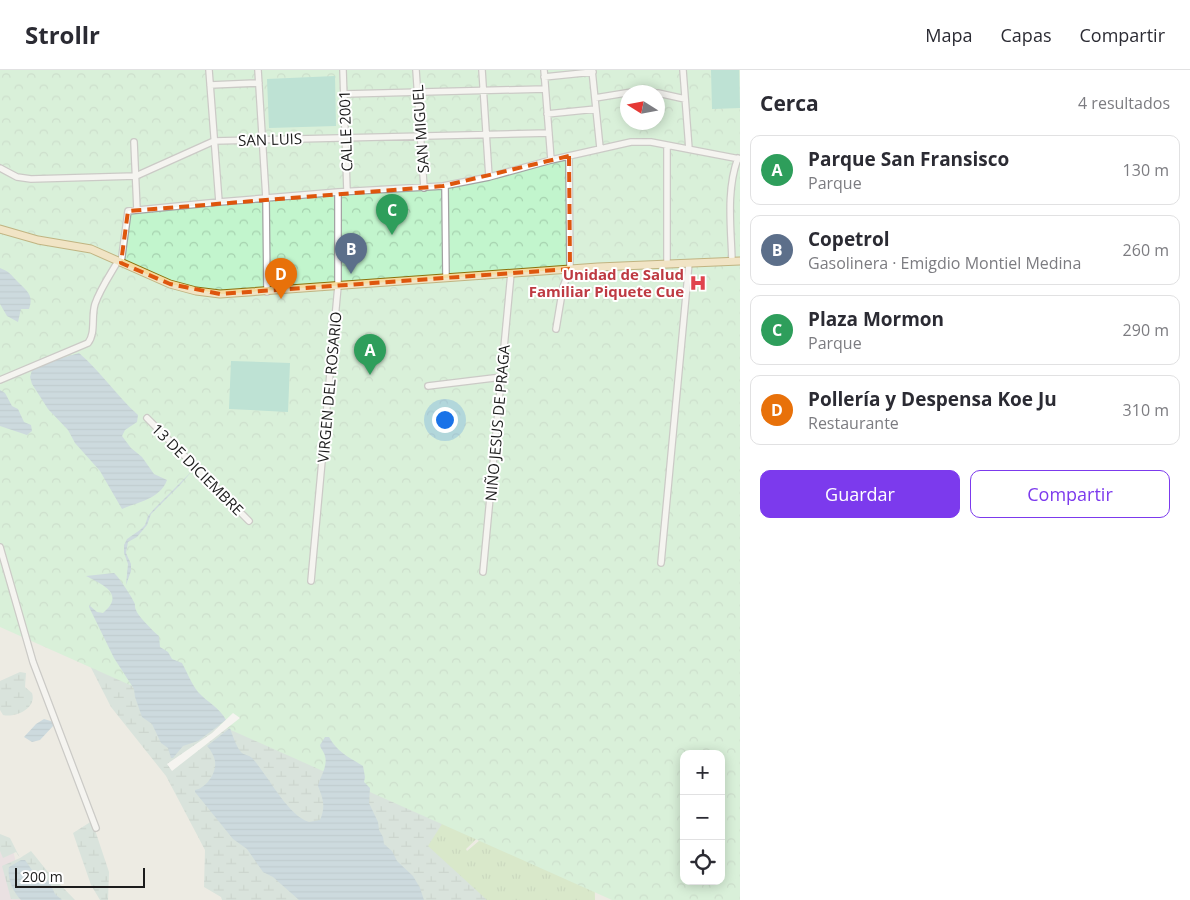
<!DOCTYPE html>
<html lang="es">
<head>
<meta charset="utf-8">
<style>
	:root { --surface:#fff; --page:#f7f7f7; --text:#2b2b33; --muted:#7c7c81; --line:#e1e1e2; --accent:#7c3aed }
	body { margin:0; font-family:"Open Sans",sans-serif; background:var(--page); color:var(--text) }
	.controls { position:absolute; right:15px; bottom:15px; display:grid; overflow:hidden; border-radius:10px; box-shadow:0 2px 12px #0003 }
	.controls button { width:45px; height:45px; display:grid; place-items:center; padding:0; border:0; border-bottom:1px solid var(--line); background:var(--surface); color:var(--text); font:25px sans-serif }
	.compass { position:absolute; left:620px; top:15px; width:45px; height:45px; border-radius:50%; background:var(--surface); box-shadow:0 2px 12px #0003; rotate:281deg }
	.scale { position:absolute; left:15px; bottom:12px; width:130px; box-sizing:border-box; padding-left:5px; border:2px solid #1c1c1c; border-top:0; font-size:14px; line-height:18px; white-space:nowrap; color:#1c1c1c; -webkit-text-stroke:4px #fff; paint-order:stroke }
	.you { position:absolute; left:444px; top:349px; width:18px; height:18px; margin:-12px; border:4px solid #fff; border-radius:50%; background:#1a73e8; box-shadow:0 0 0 8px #1a73e833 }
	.badge { display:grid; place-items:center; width:32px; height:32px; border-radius:50%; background:var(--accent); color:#fff; font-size:16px; font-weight:700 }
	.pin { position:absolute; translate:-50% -41px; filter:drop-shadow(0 1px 2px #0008) }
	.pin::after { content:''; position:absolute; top:26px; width:18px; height:15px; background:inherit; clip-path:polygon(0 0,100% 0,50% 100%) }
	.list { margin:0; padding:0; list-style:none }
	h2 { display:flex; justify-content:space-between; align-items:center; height:65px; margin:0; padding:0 20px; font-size:21px }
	h2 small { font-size:16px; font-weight:400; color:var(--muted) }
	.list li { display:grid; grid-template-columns:32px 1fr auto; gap:15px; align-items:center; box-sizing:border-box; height:70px; margin:0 10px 10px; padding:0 10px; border:1px solid var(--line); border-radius:10px }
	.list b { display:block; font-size:19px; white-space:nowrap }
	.list p { margin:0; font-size:16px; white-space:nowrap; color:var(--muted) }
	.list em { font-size:16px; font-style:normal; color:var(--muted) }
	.actions { display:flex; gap:10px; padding:15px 20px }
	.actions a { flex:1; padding:11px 0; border:1px solid var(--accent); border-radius:10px; text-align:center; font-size:18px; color:var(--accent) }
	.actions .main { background:var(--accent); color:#fff }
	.icon { flex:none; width:28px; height:28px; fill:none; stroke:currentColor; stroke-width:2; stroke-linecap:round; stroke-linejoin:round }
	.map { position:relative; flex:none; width:740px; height:830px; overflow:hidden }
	header { display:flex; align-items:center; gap:30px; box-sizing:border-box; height:70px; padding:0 25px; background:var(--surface); border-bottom:1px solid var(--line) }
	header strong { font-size:24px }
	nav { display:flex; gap:28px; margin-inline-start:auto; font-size:18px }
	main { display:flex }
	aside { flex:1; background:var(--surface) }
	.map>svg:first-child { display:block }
</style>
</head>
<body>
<header>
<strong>Strollr</strong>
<nav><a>Mapa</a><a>Capas</a><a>Compartir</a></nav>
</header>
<main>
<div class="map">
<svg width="740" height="830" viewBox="0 0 740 830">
	<defs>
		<pattern id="grass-tufts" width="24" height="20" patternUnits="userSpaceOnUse" patternTransform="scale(1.25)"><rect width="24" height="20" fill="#c0e4ab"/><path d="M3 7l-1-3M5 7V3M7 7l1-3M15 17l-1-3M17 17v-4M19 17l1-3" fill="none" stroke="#a4c393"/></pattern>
		<pattern id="wetland-marsh" width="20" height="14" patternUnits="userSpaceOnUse" patternTransform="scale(1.25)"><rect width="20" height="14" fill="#c1dad2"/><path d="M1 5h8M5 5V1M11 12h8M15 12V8" fill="none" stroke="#a5bab4"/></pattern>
		<pattern id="park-crowns" width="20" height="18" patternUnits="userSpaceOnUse" patternTransform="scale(1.25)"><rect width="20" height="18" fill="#c2f5cd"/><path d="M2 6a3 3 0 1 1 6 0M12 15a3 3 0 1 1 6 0" fill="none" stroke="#a6d1af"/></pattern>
		<pattern id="water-rules" width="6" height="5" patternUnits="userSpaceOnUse" patternTransform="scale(1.25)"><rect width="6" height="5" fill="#a6c6d8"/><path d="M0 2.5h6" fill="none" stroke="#8eaab9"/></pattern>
	</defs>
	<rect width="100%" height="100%" fill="#edebe3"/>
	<!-- industrial -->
	<path fill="#e6d5e0" d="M11 772 25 830H0V775Z"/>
	<!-- grass -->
	<path fill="url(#grass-tufts)" d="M438 728 488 758 466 779 467 781 486 765 593 753 595 830H426L417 811Z"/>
	<!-- wetland -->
	<path fill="url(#wetland-marsh)" d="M54 525 442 754 428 776 487 830H222L221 827 204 817 205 780 166 706 111 637Z
		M20 602 26 603 25 617 32 623C37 638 16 648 3 645L0 640V611Z
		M92 751 109 802 108 830H100L91 815 73 763Z
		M0 764 10 768 20 788 31 781 48 802 75 830 11 829 2 796 20 788 16 782 3 788 0 781Z"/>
	<!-- park -->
	<path fill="url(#park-crowns)" fill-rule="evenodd" d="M0 0H740V830H612L0 557ZM628 22H658V52H628ZM684 684H721V811H684Z"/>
	<!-- pitch -->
	<path fill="#85d7c2" d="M711 0H739L740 38 712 39Z
		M335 6 336 56 269 58 267 9Z
		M231 291 290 293 288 342 229 339Z"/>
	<!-- water -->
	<path fill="url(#water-rules)" d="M0 198C10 202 10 204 18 212 27 221 34 225 29 239H21L18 252 7 246 0 234Z
		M79 283C101 302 117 326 138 345L137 352 125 360 122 366 131 378 142 387 154 404 167 410C160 429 138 432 122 439L100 401 75 373 68 360 48 339 32 314 30 307 32 300 38 295Z
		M0 320 5 323 12 336 18 339 24 352 31 355 32 361 27 365 0 356Z
		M193 400 180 415 151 444 147 455 137 467 128 472 126 483 131 494V501L126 515 128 494 124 483V475L127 469 140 460 145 455 148 446 154 439Z
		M114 503C118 506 132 527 134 532 136 536 134 536 136 540 137 545 155 563 159 566L160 577 168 582 172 589 182 593C187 602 191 613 198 622 207 632 220 638 226 650L198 671 183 676 173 688H171L168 678 161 673 152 654 142 647 135 627 134 619 114 588 89 537V535L97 542 103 543C126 524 102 514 86 506Z
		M44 649 54 652V655L40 670 32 672 24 667 36 654Z
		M230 658C232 664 237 679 242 683 245 685 249 685 252 688 268 705 287 745 309 752L320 750C326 736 323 729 318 716 320 707 328 696 325 686 324 681 321 680 320 675L325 667H329C337 682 350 688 363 696L365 707 364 712 370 718 369 733 378 752 379 760 383 767 384 774 392 781 397 791 413 806 420 818 424 830H299L273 807 263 802 247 779 233 769 195 722V720C206 718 217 703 215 691 214 686 211 680 207 676Z
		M21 790H25L32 800 49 811 55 824 62 830H21C13 822 7 808 9 797Z"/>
	<!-- pier -->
	<path fill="#fff" d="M233 643 240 648 172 701 167 694 212 663Z"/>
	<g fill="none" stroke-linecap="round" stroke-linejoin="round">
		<!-- minor casing -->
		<g stroke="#a3a3a3" stroke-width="8">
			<path id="minor" d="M209 0 219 132
				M258 0 266 128 267 222
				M343 0 347 121
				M416 0 424 118
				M482 0 489 107
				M544 0 551 90
				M592 0 600 78
				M683 0 689 79
				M544 7 593 2
				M210 15 259 13
				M658 23 685 29
				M344 24 545 19
				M595 28 632 22H653
				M547 44 596 39
				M134 72 137 140
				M0 98 17 107 31 109 136 106 214 71 549 63
				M445 116 446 208
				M732 191C731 157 726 120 738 88
				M121 193 128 141 219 132 338 122 443 116 489 107 551 90 631 72H651L740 89
				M667 194V76
				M556 259 563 217 570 199 569 86
				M0 310 88 273C96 263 91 247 95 234 100 219 110 205 118 191
				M428 316 502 307
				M147 348 249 451
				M0 477 33 592 96 758
				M661 493 689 193
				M483 502 511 203
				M311 511 338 216V122"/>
		</g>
		<!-- major casing -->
		<g stroke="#8b710a" stroke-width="9">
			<path id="major" d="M0 159 38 170 91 179 170 214 196 221 220 224 598 197 740 191"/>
		</g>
		<!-- minor -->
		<use href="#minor" stroke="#fff" stroke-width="5.5"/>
		<!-- major -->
		<use href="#major" stroke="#f5dba0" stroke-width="7"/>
	</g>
	<!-- marked area -->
	<path d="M0 0H740V830H0ZM569 86 570 199 220 224 170 214 121 193 128 141 443 116Z" fill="#edebe3" fill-opacity=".55" fill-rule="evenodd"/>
	<path fill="none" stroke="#de560d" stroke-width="4" stroke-dasharray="10 6" stroke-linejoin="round" d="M569 86 570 199 220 224 170 214 121 193 128 141 443 116Z"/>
	<!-- icons -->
	<defs>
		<g id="hospital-bare" transform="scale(1.35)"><path d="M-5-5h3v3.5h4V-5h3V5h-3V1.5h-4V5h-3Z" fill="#e0444e" stroke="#fff" stroke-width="2.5" paint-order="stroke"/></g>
	</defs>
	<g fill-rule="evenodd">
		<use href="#hospital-bare" x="698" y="213"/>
	</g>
	<g text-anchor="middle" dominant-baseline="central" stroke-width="4" stroke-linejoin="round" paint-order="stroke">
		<!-- street labels -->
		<g font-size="15" fill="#1c1c1c" stroke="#fff">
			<text transform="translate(420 59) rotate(-94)">SAN MIGUEL</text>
			<text transform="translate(345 61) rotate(-92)">CALLE 2001</text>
			<text transform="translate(270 69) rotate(-2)">SAN LUIS</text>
			<text transform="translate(329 317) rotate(-85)">VIRGEN DEL ROSARIO</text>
			<text transform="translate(497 353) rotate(-85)">NIÑO JESUS DE PRAGA</text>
			<text transform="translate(198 399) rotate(45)">13 DE DICIEMBRE</text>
		</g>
		<!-- health labels -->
		<g font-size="15" font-weight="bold" fill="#be3a42" stroke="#fff" text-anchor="end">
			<text x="684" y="204">Unidad de Salud<tspan x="684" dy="17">Familiar Piquete Cue</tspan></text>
		</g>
	</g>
</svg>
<div class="controls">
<button>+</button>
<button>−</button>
<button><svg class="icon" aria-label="locate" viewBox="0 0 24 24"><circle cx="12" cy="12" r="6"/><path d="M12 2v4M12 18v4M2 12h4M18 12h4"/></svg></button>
</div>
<svg class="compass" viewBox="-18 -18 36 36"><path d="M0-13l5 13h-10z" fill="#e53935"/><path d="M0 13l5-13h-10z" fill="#7c7c81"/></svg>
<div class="scale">200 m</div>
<div class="you"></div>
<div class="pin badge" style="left:370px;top:305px;background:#2e9e5b">A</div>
<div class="pin badge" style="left:351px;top:204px;background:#5c6f8a">B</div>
<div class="pin badge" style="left:392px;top:165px;background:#2e9e5b">C</div>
<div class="pin badge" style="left:281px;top:229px;background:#e8710a">D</div>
</div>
<aside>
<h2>Cerca<small>4 resultados</small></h2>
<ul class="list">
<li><span class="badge" style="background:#2e9e5b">A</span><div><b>Parque San Fransisco</b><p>Parque</p></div><em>130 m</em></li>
<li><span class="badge" style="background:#5c6f8a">B</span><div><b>Copetrol</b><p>Gasolinera · Emigdio Montiel Medina</p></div><em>260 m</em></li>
<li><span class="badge" style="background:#2e9e5b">C</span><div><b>Plaza Mormon</b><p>Parque</p></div><em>290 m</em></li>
<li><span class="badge" style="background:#e8710a">D</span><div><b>Pollería y Despensa Koe Ju</b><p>Restaurante</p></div><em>310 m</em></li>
</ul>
<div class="actions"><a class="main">Guardar</a><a>Compartir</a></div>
</aside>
</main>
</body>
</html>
